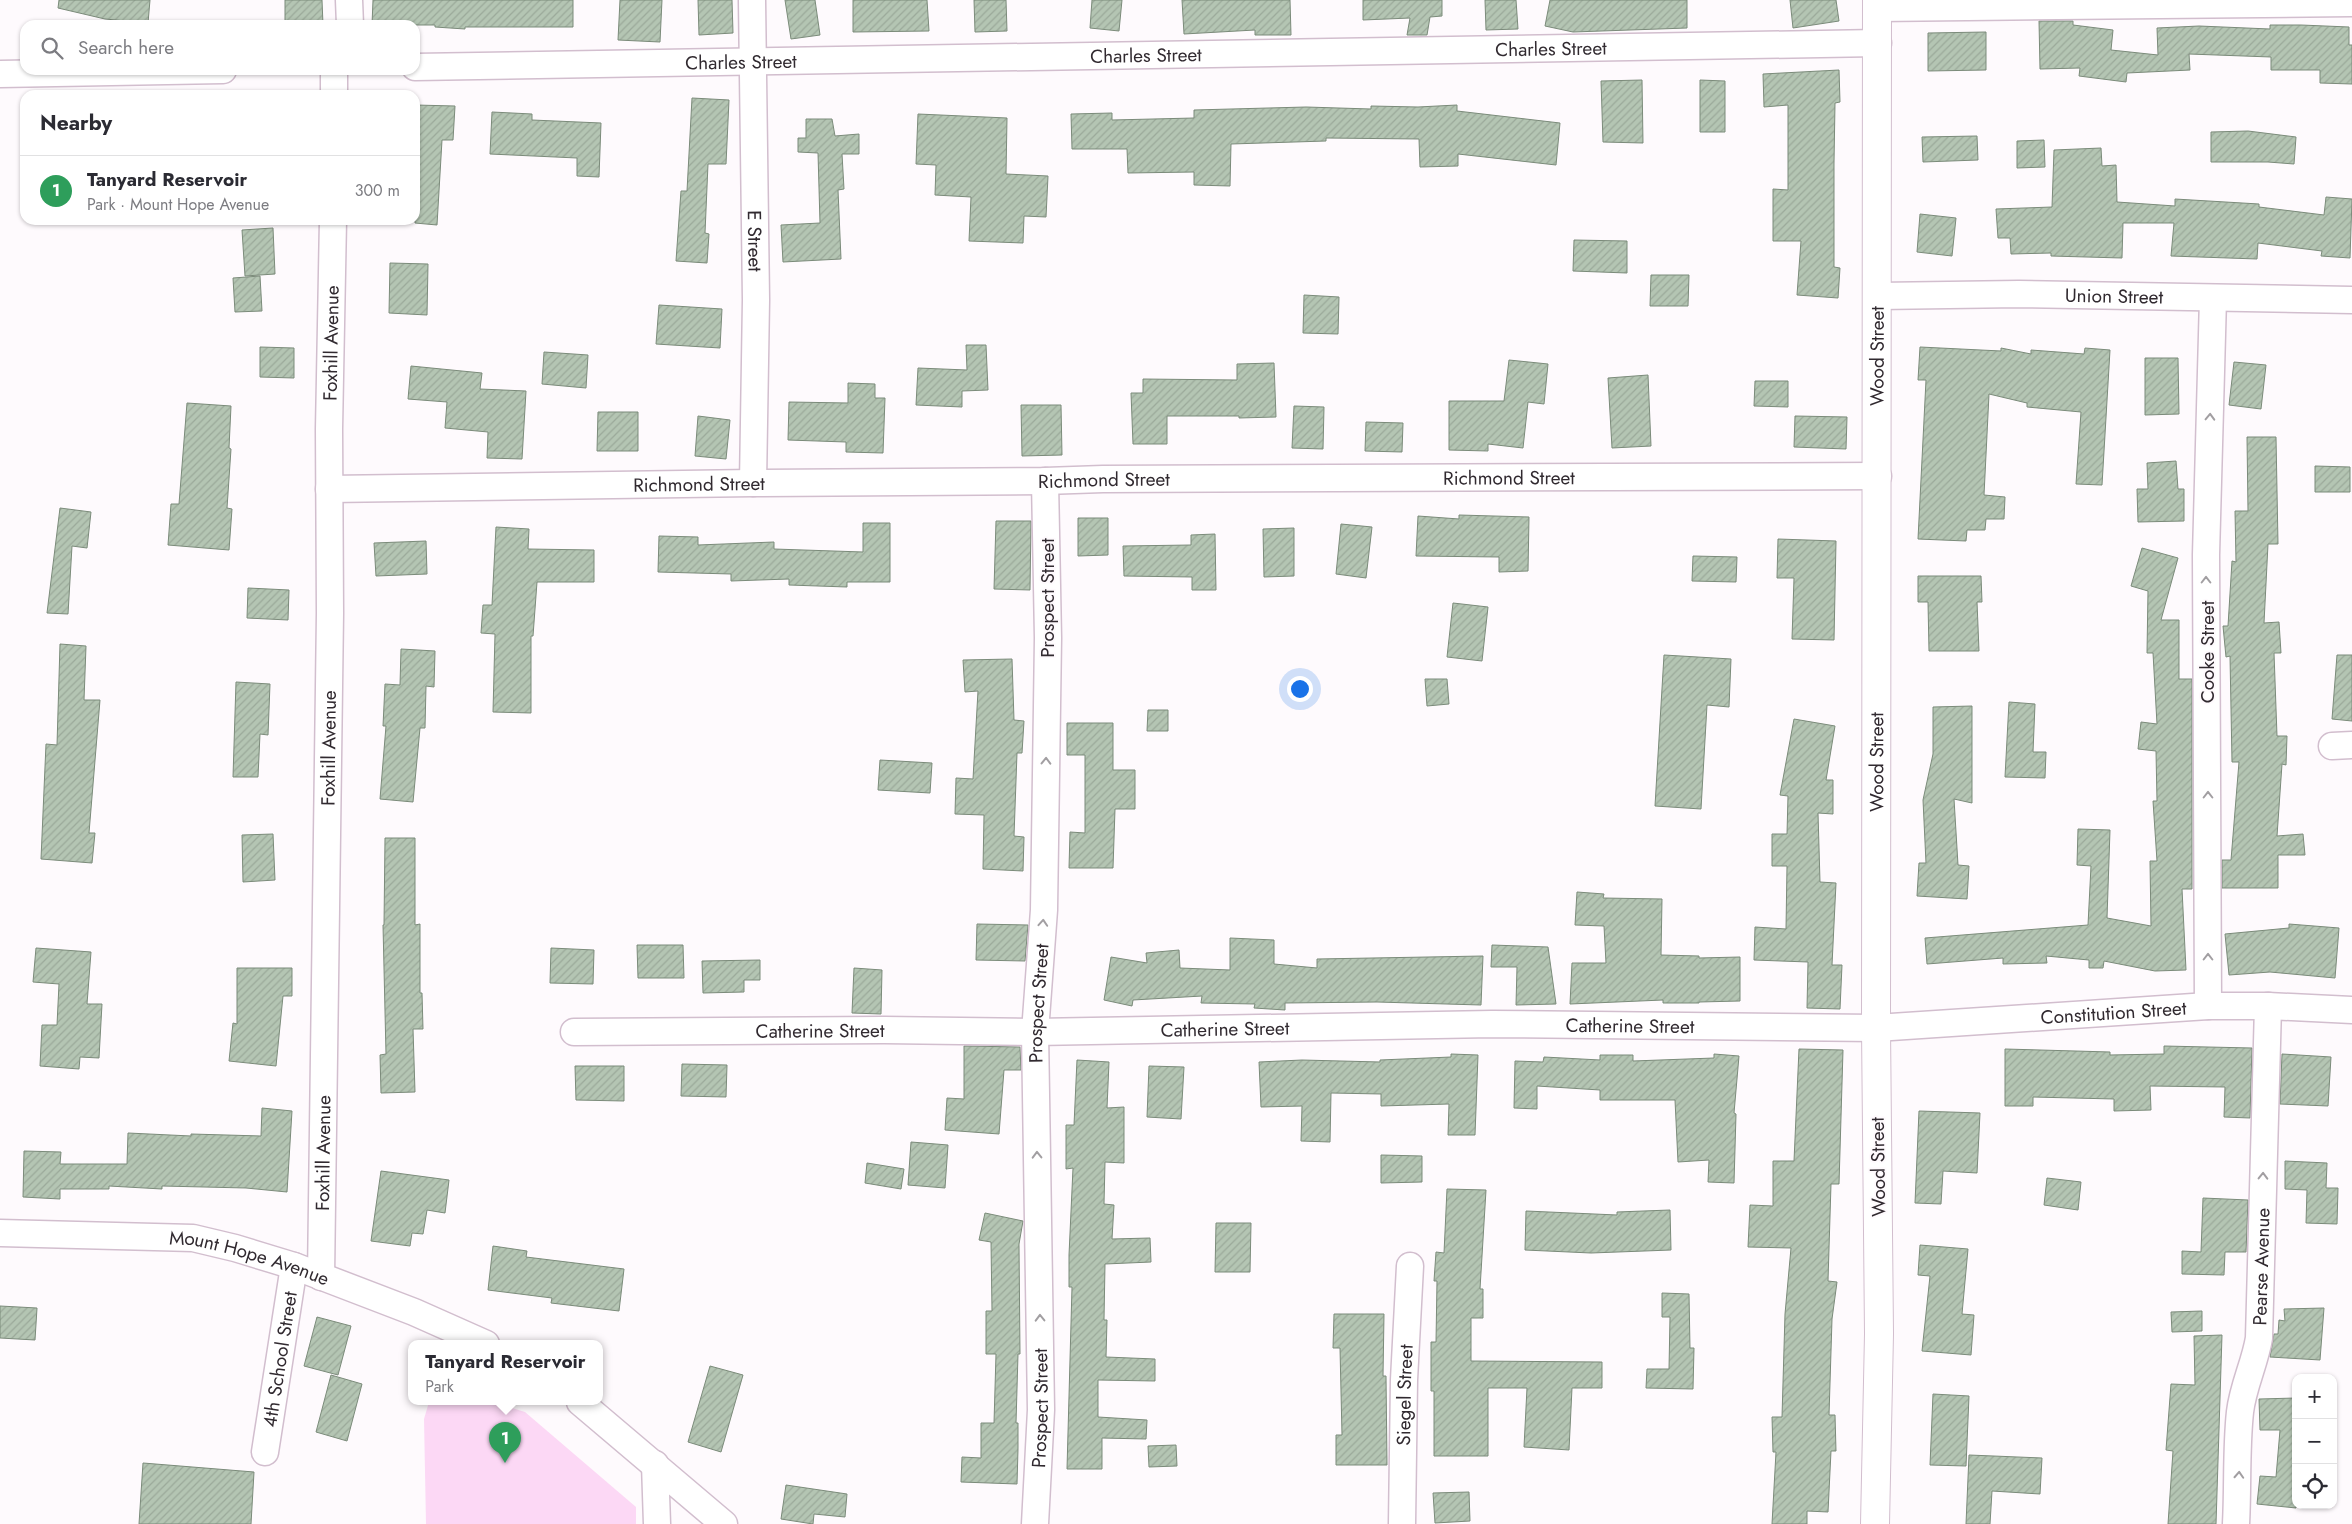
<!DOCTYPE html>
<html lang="en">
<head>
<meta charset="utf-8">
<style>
	:root { --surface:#fff; --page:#f7f7f7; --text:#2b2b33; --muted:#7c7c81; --line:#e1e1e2; --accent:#0f766e }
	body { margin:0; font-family:Jost,sans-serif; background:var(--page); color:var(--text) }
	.controls { position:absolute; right:15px; bottom:15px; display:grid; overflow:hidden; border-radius:10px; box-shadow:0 1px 4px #0004 }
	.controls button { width:45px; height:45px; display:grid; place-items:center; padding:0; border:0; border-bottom:1px solid var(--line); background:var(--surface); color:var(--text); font:25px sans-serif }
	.you { position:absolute; left:1299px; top:688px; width:18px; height:18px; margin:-12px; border:4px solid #fff; border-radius:50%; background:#1a73e8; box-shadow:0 0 0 8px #1a73e833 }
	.badge { display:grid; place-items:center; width:32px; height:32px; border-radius:50%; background:var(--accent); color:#fff; font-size:16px; font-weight:700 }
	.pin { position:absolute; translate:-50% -41px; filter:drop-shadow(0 1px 2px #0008) }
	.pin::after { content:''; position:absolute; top:26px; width:18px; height:15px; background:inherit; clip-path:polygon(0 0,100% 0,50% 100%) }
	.popup { position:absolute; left:408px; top:1340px; width:195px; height:65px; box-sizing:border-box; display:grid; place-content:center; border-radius:10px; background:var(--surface); filter:drop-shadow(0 1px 4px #0005); font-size:16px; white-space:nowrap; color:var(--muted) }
	.popup b { font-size:19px; color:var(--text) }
	.popup::after { content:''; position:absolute; left:50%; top:100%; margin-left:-10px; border:10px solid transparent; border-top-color:var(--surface) }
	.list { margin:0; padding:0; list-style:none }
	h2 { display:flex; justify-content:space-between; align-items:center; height:65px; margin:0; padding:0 20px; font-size:21px }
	h2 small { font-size:16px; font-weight:400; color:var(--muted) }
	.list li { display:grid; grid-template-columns:32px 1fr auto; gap:15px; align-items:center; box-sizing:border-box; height:70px; padding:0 20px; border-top:1px solid var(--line) }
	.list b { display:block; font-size:19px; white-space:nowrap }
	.list p { margin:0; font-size:16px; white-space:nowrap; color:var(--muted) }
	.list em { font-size:16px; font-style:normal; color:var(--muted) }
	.icon { flex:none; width:28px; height:28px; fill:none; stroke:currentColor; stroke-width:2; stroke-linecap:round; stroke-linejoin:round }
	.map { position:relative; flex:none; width:2352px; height:1524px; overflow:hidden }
	.search { position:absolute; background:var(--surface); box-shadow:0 1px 4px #0004; left:20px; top:20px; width:400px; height:55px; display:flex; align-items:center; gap:12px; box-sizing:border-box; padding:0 18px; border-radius:15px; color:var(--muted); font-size:19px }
	.panel { position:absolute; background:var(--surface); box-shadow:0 1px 4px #0004; left:20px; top:90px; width:400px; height:135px; border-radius:15px }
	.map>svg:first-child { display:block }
</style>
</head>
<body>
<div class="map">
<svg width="2352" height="1524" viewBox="0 0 2352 1524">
	<defs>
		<pattern id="building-hatch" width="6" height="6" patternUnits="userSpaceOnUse" patternTransform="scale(1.25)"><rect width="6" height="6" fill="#b4c5b3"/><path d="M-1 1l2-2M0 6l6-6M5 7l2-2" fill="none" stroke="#9ba99a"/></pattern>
	</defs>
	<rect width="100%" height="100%" fill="#fefafd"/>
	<!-- green -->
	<path fill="#fcd8f5" d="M429 1402H493L525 1412 636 1507V1524H426L424 1419Z"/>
	<!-- building -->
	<path fill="url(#building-hatch)" stroke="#7b8b7a" d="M59 0H150L148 23 105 19 58 8Z
		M285 0H322L323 25H285Z
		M373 0H573V27H465V29L435 27V25H372Z
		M620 0H662L660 42 618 40Z
		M698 0H732L733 33 699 35Z
		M785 0H815L820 35 791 39Z
		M853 0H927L929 31 853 32Z
		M974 0H1006L1007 31 975 32Z
		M1092 0H1122L1119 31 1090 28Z
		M1182 0H1290L1291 35H1255V30L1184 34Z
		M1363 0H1442V16L1430 17 1427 35H1407L1410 18 1363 20Z
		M1485 0H1516L1518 29 1486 30Z
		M1550 0H1687V28L1573 32 1545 26Z
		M1790 0H1836L1839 21 1793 28Z
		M2039 21H2073V25L2113 30 2111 50 2158 55 2157 28 2199 26 2270 29V25H2301L2349 27V45H2352V84L2320 83V70H2271V57L2189 54 2190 70 2127 73 2126 82 2079 76 2080 68 2040 69Z
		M1986 32V70L1928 71V33Z
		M1839 70 1840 102 1835 103 1834 163V267L1840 268 1838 298 1797 295 1801 241H1773V189L1788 190V105L1764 107 1763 74Z
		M1642 80 1643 143 1603 142 1601 81Z
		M1700 80 1725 81V132H1700Z
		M692 98 729 100 726 164H708L705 233 709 234 707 263 676 261 681 191H687Z
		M415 105 455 106 453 140H442L437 225 415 223Z
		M1457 105V111L1560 123 1556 165 1458 154V166L1420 167 1419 139 1326 138V141L1231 144 1230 186 1194 185V172L1128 173 1127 149H1072L1071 114 1112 113V120L1194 118V110L1306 107 1371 109V106L1418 107Z
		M492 112 532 114V120L601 123 599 177 577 176V158L490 154Z
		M918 114 1007 118 1006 174 1048 176 1046 217 1024 216 1023 243 969 241 971 197 935 195 936 165 916 164Z
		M806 119H832L835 136 859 134V154H842L844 189 838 190 841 259 783 262 781 225 820 223 818 153 798 152V138H806Z
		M2248 131 2296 137 2294 164 2268 162H2211V132Z
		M1977 136 1978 160 1923 162 1922 137Z
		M2044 140 2045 167 2017 168V141Z
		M2101 148 2102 166 2116 165 2117 202 2175 206V199L2259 204V207L2324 215 2326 197 2352 199 2350 258 2321 256 2322 251 2258 243 2257 259 2171 256 2174 223H2123L2122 258 2051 256V253L2011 254 2010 238H1998L1996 209 2052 207 2054 150Z
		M1920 214 1956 218 1952 256 1917 252Z
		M273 228 275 274 245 276 242 230Z
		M1574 240 1627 241V273L1573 271Z
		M390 263 428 264 427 315 389 313Z
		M1651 275H1689L1688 306H1650Z
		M260 276 262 311 235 312 233 278Z
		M1304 295 1339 297 1338 334 1303 333Z
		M659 305 722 309 720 348 656 344Z
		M966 345H986L988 390 962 391V407L916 405 918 368 967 370Z
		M260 347 294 348V378L260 377Z
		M1920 347 2001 351V348L2031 354V350L2084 354 2085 348 2110 350 2102 485 2076 484 2081 412 2027 407V403L1989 394 1984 495 2005 497 2004 519H1986L1985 530H1967L1966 541 1918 539 1926 380H1918Z
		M544 352 588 355 586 388 542 384Z
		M2145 358H2178L2179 414 2145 415Z
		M1509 360 1548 364 1544 404 1528 402 1523 448 1488 444V451L1449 450V401H1504Z
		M2234 362 2266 365 2261 409 2229 405Z
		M1274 363 1276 417 1239 418V416H1167V444H1133L1131 393H1143V379L1237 380V364Z
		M411 366 482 373 480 389 526 391 522 459 487 458 488 432 445 428 447 402 408 399Z
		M1648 375 1651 446 1612 448 1608 378Z
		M1755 381H1788V407L1754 406Z
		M848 383 875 384V398H885L883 453 846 452V442L788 440 789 402 848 403Z
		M187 403 231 406 229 448 231 449 227 508 232 509 229 550 168 545 171 504H179Z
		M1021 405H1061L1062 455 1022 456Z
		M1294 406 1324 407 1323 449 1292 448Z
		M598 412H638V451H597Z
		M698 416 730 420 726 459 695 456Z
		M1795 416 1847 417 1846 449 1794 447Z
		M1366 422 1403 423 1402 452 1365 451Z
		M2247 437H2276L2278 544H2268L2264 623 2279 622 2281 653H2274L2277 736H2287L2286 765 2282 764 2277 836 2303 834 2305 855H2278V888H2222V860H2231L2239 762H2232L2230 656 2226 657 2223 626H2228L2232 561 2236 562 2235 511H2248Z
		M2176 461 2178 489H2184V521L2138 522 2137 489H2148L2147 463Z
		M2315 466 2350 467V492H2315Z
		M60 508 91 512 87 548 72 546 68 614 47 613Z
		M1459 515 1529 517 1528 571 1499 572V557L1416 556 1418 516 1459 519Z
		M1078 518H1108V555L1078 556Z
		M996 521H1031L1030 590 994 589Z
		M863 523H890V582H847V587L789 585V579L731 581V574L658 572 659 536 698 537V545L774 542V549L863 552Z
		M1341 524 1372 527 1366 578 1336 574Z
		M496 527 529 529 528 549 594 550V582H537L533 636H531V713L493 712 495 634 481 633 483 605H492Z
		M1294 528V576L1264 577 1263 529Z
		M1215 534 1216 590H1192V577L1124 576 1123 546 1191 545V535Z
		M1778 539 1836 541 1834 640 1792 639 1794 578H1777Z
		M426 541 427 574 376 576 374 543Z
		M2142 548 2178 558 2161 620H2179V679H2192V889H2182L2186 970 2155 971 2104 961 2103 968H2089V960L2046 956 2047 963 2003 964V958L1927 964 1925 938 2088 925 2091 866 2077 865 2078 829 2110 830 2107 918 2151 926 2150 861H2157L2153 801H2157L2156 751 2138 749 2141 722 2157 724 2153 653H2147L2148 591 2131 586Z
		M1693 556 1737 557 1736 582 1692 581Z
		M1918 576H1981L1982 602H1977L1979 651H1929L1928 602H1918Z
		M248 588 289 590 288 620 247 618Z
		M1453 603 1488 607 1482 661 1447 657Z
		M60 644 86 646 84 700H100L89 833H95L92 863 41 859 46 744 57 745Z
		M401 649 435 651 434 687 426 686 425 728H420L413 802 380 799 386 726H383L385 684 400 685Z
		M1664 655 1731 659 1729 707 1707 705 1701 809 1655 806Z
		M2337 655H2352V721L2332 719Z
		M1012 659 1014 720 1024 721 1022 753H1017L1014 836 1024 837 1023 871 983 869 984 815 955 814 956 778 973 779 978 691 965 692 963 660Z
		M1425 679H1447L1449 704 1427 706Z
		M236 682 270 684 268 735 260 734 258 777H233Z
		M2009 702 2035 704 2033 752H2046L2045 778 2005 777Z
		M1972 706V803L1954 799 1958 865 1969 866 1967 899 1917 896 1919 863H1926L1923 800 1933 754V707Z
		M1148 710H1168V731H1147Z
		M1794 719 1835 726 1826 780H1833V814L1818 813 1820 882 1836 883 1832 965H1842L1840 1009 1807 1008 1808 962 1754 960 1755 927 1786 929 1787 866H1772V834H1787L1788 796 1780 795Z
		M1067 723H1113V770H1135V809H1115L1113 868H1069L1070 832 1085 833V755H1067Z
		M880 760 932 763 930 793 878 790Z
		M273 834 275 880 243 882 242 835Z
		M385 838H415V925L420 924V993H422L423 1029H413L415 1092 381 1093 380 1055 386 1054 383 925H384Z
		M1577 892 1604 894 1603 898 1662 899 1661 955 1699 956V958L1740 957V1001L1699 1002V1003H1663V1000L1570 1004 1572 963H1606L1604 926 1575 925Z
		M977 924 1028 925 1025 961 976 960Z
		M2289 924 2339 928 2335 978 2270 972 2229 975 2225 934 2289 928Z
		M1230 938 1274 940V964L1317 968V959L1483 956 1481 1005 1377 1002 1285 1003V1010L1254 1008 1255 1004 1201 1003 1202 996 1133 1000 1132 1006 1104 1000 1111 957 1147 963 1146 953 1179 950 1180 968 1230 970Z
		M637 945H683L684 978H638Z
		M1492 945 1548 947 1556 1004 1516 1005 1517 967H1491Z
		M36 948 91 952 87 1004H102L99 1058 80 1057 79 1069 40 1066 42 1025H57L59 984 33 982Z
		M551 948 594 950 593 984 550 983Z
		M760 960V980H744V992L703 993 702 961Z
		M237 968H292V996H283L276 1066 229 1061 233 1023 237 1024Z
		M854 968 882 970 881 1014 852 1013Z
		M964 1046 1020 1047 1021 1070H1004L999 1134 945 1130 947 1098 964 1099Z
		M2164 1046 2252 1048 2250 1118 2224 1117 2225 1087 2150 1086 2151 1110 2114 1111V1099L2033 1097V1106H2005V1049L2110 1052V1055L2164 1054Z
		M1799 1049 1843 1050 1839 1184H1831L1828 1281 1837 1282 1832 1319 1829 1415H1835L1836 1451H1831L1828 1512 1807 1511V1524H1772L1776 1452H1773L1772 1417H1782L1785 1314 1791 1248 1748 1247 1750 1205 1773 1206V1161H1794Z
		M1451 1054 1478 1055 1475 1135H1448L1449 1104 1381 1106V1094L1331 1093 1330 1142 1301 1141 1302 1106 1261 1107 1259 1062 1302 1060 1380 1062V1060L1451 1057Z
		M1714 1054 1739 1056 1734 1113 1736 1114 1734 1183 1708 1182 1709 1160 1678 1162 1675 1100H1600V1090L1537 1086V1109L1514 1108 1515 1061 1543 1062 1544 1057 1600 1060V1055H1633V1061L1714 1058Z
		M2282 1054 2331 1057 2328 1106 2280 1104Z
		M1077 1060 1109 1062 1107 1108 1124 1107V1163L1105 1162 1104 1204 1114 1205 1112 1239 1150 1238 1151 1262 1105 1264 1104 1320H1107L1106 1357 1155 1359V1381L1098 1380V1417L1147 1420 1146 1439 1102 1438V1469H1067L1072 1287H1069V1255L1073 1168 1066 1169V1125H1074Z
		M682 1064 727 1065 726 1097 681 1096Z
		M575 1066H624V1101L576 1100Z
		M1149 1066 1184 1067 1181 1119 1147 1117Z
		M262 1108 292 1111 287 1192 246 1188 162 1186V1189L109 1186V1189H60V1199L23 1197 24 1151 61 1152 60 1164H127L128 1133 191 1136V1134L261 1136Z
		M1919 1111 1980 1113 1977 1173 1943 1171 1941 1204 1915 1203Z
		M911 1142 948 1145 945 1188 908 1185Z
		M1381 1155 1422 1156V1182L1381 1183Z
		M2285 1161 2327 1163 2326 1188H2338L2337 1224 2306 1223 2307 1190 2285 1189Z
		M867 1163 904 1169 901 1189 865 1183Z
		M381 1171 449 1180 445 1213 427 1210 423 1234 412 1233 410 1246 371 1241Z
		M2047 1178 2081 1182 2078 1210 2044 1205Z
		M1447 1189 1486 1190 1480 1289H1483V1318H1471V1361L1602 1362V1388H1572L1569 1450 1524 1447 1527 1388H1488V1456H1434V1391H1431V1342H1436L1437 1281H1434L1436 1252 1444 1253Z
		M2203 1198 2248 1200 2246 1252H2225L2224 1275 2182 1274V1251L2201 1252Z
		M1670 1210 1671 1250 1591 1253 1525 1250 1526 1211 1617 1215V1212Z
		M985 1213 1023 1221 1019 1244 1020 1354H1018L1016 1423H1018V1449L1017 1484 961 1482 962 1457 981 1458V1423H994L996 1354H986V1311H992L991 1242 979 1240Z
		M1216 1223H1251L1250 1272H1215Z
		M1920 1245 1968 1249 1962 1314 1974 1315 1971 1355 1922 1351 1930 1276 1918 1275Z
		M493 1246 527 1251 526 1257 624 1269 619 1311 551 1303 552 1298 488 1290Z
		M1662 1293 1689 1294 1690 1348H1694L1693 1389 1646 1388 1647 1369H1669L1670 1317H1662Z
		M0 1306 37 1308 35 1340 0 1338Z
		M2324 1308 2320 1360 2270 1357 2274 1334H2278L2279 1320 2285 1321 2284 1309Z
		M2202 1311V1331L2172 1332 2171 1312Z
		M1334 1314H1384L1383 1376H1386L1387 1465H1336V1435H1342L1340 1348H1333Z
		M317 1317 351 1326 338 1375 304 1366Z
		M2222 1335 2216 1524H2168L2173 1451 2166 1450 2171 1384 2195 1385 2194 1336Z
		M710 1366 743 1375 721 1452 688 1442Z
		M331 1375 362 1384 347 1441 316 1432Z
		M1933 1394 1969 1396 1966 1466 1930 1465Z
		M2296 1398V1508L2257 1504 2260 1476 2276 1477 2280 1430H2260L2259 1399Z
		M1176 1445 1177 1466 1149 1467 1148 1446Z
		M1969 1455 2042 1458 2040 1494 1992 1491 1990 1524H1966Z
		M143 1463 254 1472 251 1524H139Z
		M786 1485 847 1494 845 1517 814 1514 813 1524 781 1519Z
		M1469 1492 1470 1521 1435 1523 1433 1493Z"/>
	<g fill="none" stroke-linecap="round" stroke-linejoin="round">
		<!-- minor casing -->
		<g stroke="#d2bece" stroke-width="29">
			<g id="minor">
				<path d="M349 0 350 25"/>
				<path id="s1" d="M752 0 756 300 753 483"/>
				<path d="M1877 8 2352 3"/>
				<path id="s2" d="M415 67 1878 43"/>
				<path d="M0 74 223 70"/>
				<path d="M334 95V70"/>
				<path id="s3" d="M1878 296 2019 294 2352 300"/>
				<path id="s4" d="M329 489 753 483 1045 481 1103 479 1878 476"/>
				<path d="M2332 746 2352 745"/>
				<path d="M2208 1006 2206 555 2213 298"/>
				<path id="s5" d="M574 1032 884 1030 1035 1032 1492 1024 1876 1028 2208 1006H2268L2352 1010"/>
				<path id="s6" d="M0 1233 193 1238 235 1248 294 1266 414 1312 486 1344"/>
				<path id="s7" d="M321 1277 330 613 329 429 333 220"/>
				<path d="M580 1402 724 1524"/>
				<path id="s8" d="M265 1452 294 1266"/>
				<path d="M655 1464 657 1524"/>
				<path id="s9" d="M1035 1524 1041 1410 1035 1032 1044 910 1048 638 1045 481"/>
				<path id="s10" d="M1402 1524 1404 1380 1410 1266"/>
				<path id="s11" d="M2236 1524C2238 1487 2236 1449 2240 1412 2243 1386 2255 1363 2259 1338L2268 1006"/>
			</g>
		</g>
		<!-- major casing -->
		<g stroke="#d2bece" stroke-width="30">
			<g id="major">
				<path id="s12" d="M1875 1524 1879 1334 1876 1028 1877 0"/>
			</g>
		</g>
		<!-- minor -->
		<use href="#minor" stroke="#fff" stroke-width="26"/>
		<!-- major -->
		<use href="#major" stroke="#fff" stroke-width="28"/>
	</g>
	<!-- one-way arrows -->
	<defs><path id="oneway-chevron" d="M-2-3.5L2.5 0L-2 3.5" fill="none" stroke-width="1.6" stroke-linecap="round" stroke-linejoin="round" transform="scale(1.25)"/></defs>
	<g stroke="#a29fa2">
		<use href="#oneway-chevron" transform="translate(2210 417) rotate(-88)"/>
		<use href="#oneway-chevron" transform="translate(2206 580) rotate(-90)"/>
		<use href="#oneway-chevron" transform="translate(1046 761) rotate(-89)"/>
		<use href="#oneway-chevron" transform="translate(2208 795) rotate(-90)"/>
		<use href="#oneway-chevron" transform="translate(1043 923) rotate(-86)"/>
		<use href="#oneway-chevron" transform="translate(2208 957) rotate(-90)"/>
		<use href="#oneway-chevron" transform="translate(1037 1155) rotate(-91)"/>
		<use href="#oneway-chevron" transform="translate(2263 1176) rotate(-89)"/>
		<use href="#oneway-chevron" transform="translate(1040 1318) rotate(-91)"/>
		<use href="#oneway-chevron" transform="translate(2239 1475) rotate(-87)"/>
	</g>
	<g text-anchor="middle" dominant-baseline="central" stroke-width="4" stroke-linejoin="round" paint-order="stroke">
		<!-- street labels -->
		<g font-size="19" fill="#312a30" stroke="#fefafd">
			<text stroke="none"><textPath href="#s2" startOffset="1136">Charles Street</textPath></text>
			<text stroke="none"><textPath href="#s2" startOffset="731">Charles Street</textPath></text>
			<text stroke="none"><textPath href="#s2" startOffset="326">Charles Street</textPath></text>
			<text stroke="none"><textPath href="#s1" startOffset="241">E Street</textPath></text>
			<text stroke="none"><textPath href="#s3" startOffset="236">Union Street</textPath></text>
			<text stroke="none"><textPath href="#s7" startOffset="934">Foxhill Avenue</textPath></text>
			<text stroke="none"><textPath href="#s12" startOffset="1168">Wood Street</textPath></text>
			<text stroke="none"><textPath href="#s4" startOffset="1180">Richmond Street</textPath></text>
			<text stroke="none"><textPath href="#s4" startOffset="775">Richmond Street</textPath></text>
			<text stroke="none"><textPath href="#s4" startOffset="370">Richmond Street</textPath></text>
			<text transform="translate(1047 598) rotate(-90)">Prospect Street</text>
			<text transform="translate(2207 652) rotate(-90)">Cooke Street</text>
			<text stroke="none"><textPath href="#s7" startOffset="529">Foxhill Avenue</textPath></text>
			<text stroke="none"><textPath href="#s12" startOffset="762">Wood Street</textPath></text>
			<text stroke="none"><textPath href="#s9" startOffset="521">Prospect Street</textPath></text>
			<text stroke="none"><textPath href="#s5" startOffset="1540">Constitution Street</textPath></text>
			<text stroke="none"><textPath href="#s5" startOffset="1056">Catherine Street</textPath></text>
			<text stroke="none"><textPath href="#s5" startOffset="651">Catherine Street</textPath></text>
			<text stroke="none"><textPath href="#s5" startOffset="246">Catherine Street</textPath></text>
			<text stroke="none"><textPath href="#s7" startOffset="124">Foxhill Avenue</textPath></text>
			<text transform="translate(1878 1167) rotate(-91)">Wood Street</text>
			<text stroke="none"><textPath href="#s6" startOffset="252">Mount Hope Avenue</textPath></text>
			<text stroke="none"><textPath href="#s11" startOffset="260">Pearse Avenue</textPath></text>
			<text stroke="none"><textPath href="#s8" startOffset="94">4th School Street</textPath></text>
			<text stroke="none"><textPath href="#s10" startOffset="129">Siegel Street</textPath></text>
			<text stroke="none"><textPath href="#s9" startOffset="116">Prospect Street</textPath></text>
		</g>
	</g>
</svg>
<div class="controls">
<button>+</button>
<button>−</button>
<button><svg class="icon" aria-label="locate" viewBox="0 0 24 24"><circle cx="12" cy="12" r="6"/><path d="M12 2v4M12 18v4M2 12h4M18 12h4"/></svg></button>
</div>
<div class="you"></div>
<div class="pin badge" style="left:505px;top:1463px;background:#2e9e5b">1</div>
<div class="popup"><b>Tanyard Reservoir</b>Park</div>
<div class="search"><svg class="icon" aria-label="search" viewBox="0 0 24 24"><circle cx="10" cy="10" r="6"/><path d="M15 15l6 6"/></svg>Search here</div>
<section class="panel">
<h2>Nearby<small></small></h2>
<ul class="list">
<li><span class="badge" style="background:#2e9e5b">1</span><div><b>Tanyard Reservoir</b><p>Park · Mount Hope Avenue</p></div><em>300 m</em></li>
</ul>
</section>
</div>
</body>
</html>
